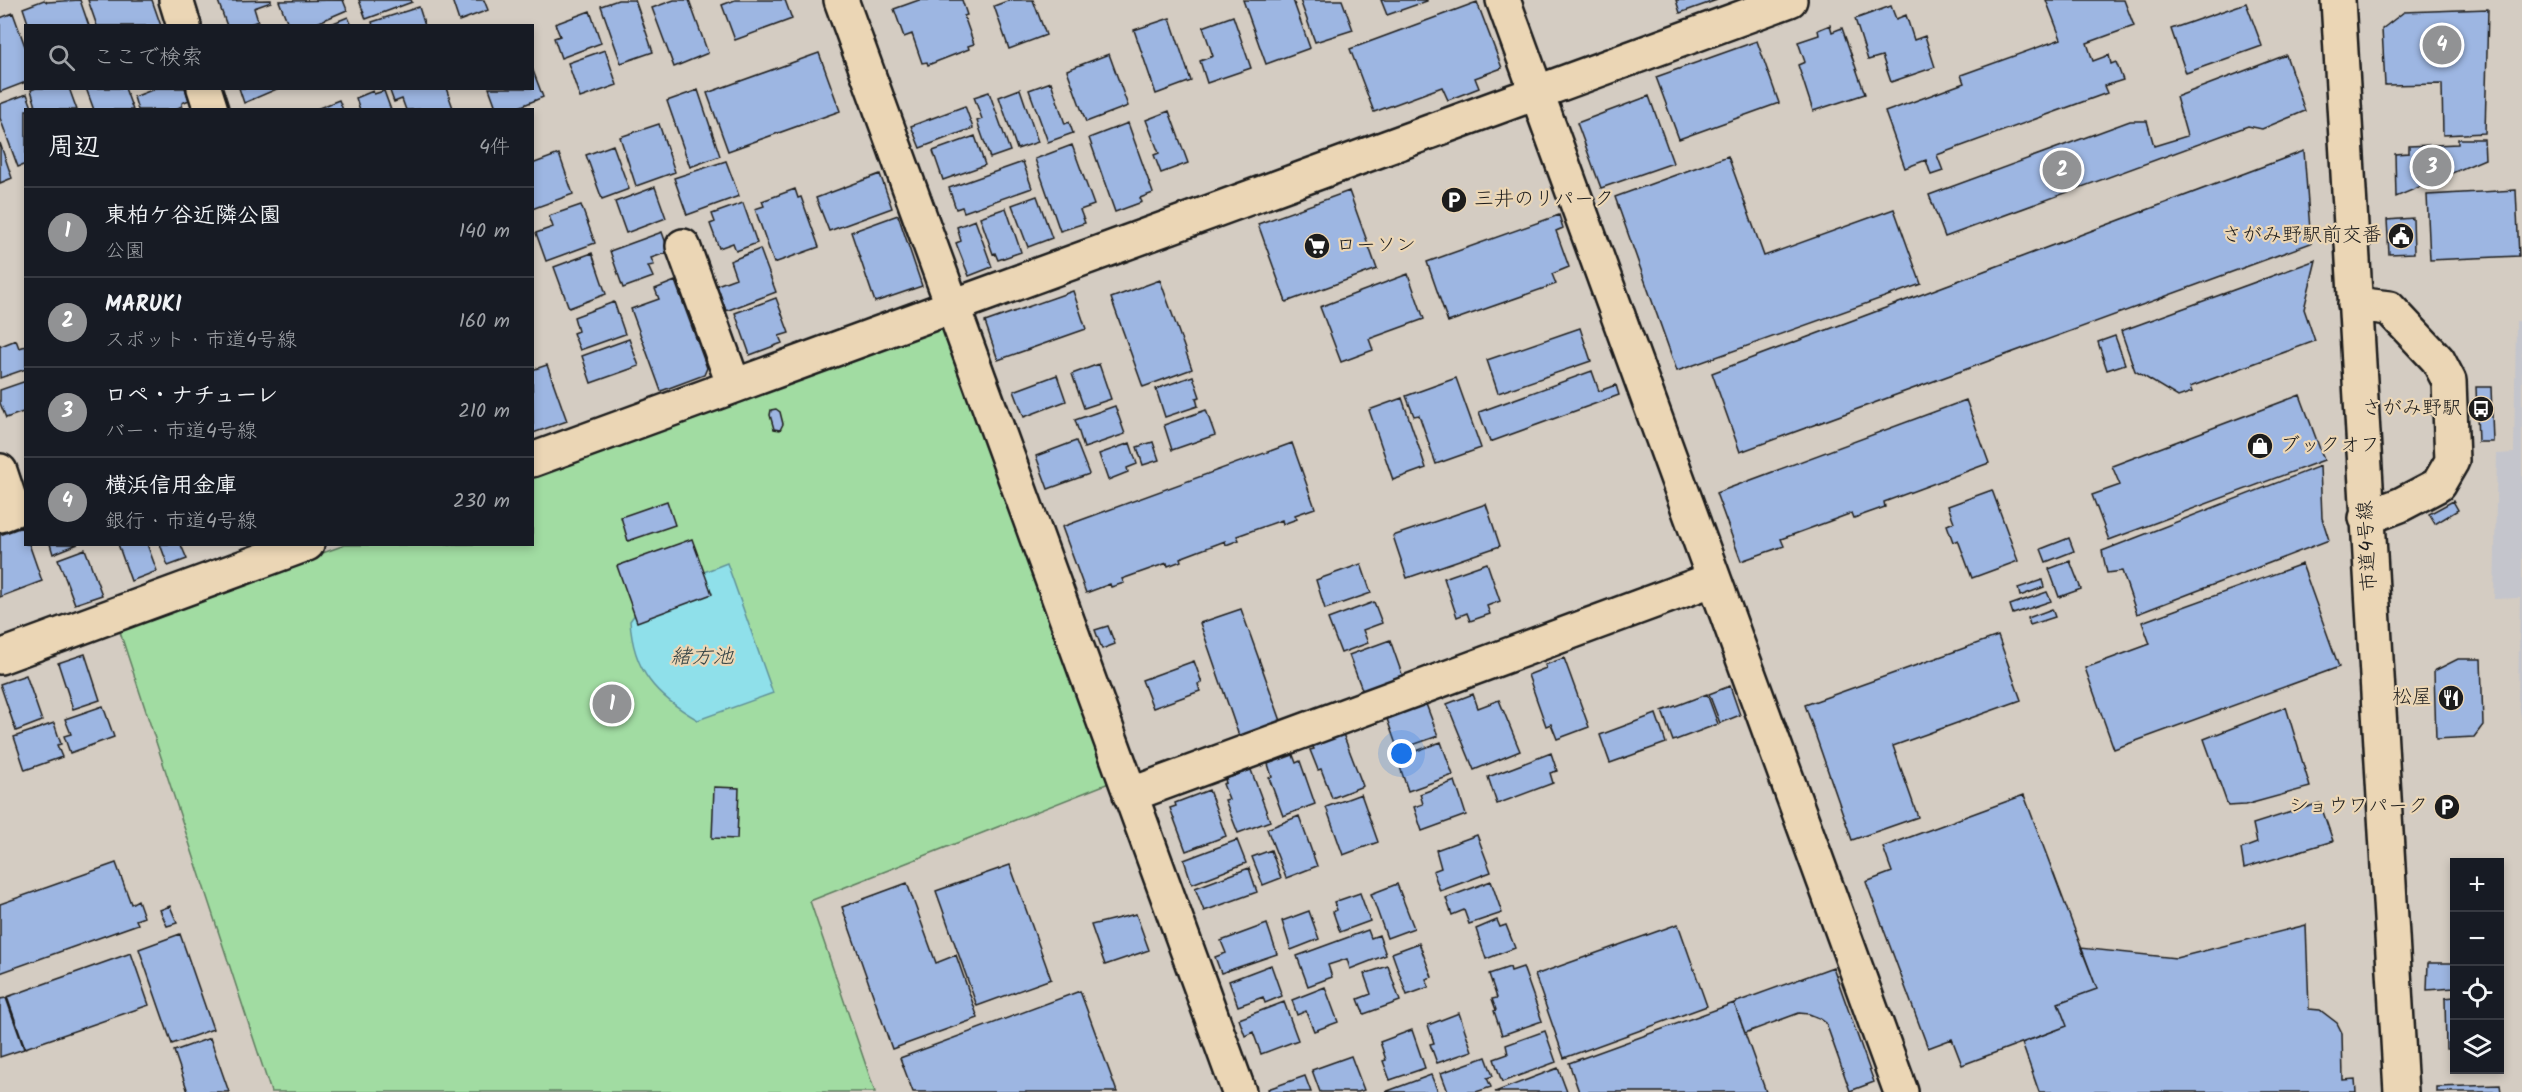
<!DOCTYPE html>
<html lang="ja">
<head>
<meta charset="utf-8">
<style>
	:root { --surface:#171b24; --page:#20242c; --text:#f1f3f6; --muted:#9ea1a6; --line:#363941; --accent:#919294 }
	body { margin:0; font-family:Kalam,"Klee One",sans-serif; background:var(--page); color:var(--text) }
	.controls { position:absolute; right:18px; bottom:18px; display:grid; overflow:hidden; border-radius:0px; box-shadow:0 3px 9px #0003 }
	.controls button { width:54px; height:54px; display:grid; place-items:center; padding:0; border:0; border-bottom:2px solid var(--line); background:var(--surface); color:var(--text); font:30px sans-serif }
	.you { position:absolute; left:1402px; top:754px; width:21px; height:21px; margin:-15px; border:4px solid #fff; border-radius:50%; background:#1a73e8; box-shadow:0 0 0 9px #1a73e833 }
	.badge { display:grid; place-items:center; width:39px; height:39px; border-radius:50%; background:var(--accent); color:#fff; font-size:20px; font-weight:700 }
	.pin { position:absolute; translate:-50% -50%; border:3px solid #fff; box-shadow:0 2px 6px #0006 }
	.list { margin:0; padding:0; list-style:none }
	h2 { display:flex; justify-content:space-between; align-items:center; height:78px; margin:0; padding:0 24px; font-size:26px }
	h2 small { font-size:20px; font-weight:400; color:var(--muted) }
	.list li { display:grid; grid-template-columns:39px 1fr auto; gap:18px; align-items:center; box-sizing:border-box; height:90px; padding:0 24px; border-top:2px solid var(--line) }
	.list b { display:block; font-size:22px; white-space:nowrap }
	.list p { margin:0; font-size:20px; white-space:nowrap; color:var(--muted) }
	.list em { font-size:20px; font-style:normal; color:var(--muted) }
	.icon { flex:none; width:33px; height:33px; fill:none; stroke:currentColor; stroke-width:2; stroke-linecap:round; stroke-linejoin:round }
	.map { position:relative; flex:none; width:2522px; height:1092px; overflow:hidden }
	.search { position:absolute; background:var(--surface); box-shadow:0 3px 9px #0003; left:24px; top:24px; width:510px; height:66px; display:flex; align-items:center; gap:15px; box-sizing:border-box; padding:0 21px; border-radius:0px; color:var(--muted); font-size:22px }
	.panel { position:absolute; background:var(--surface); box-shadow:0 3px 9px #0003; left:24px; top:108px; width:510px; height:438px; border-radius:0px }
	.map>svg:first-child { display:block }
</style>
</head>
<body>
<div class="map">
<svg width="2522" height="1092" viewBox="0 0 2522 1092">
	<rect width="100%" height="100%" fill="#d4ccc2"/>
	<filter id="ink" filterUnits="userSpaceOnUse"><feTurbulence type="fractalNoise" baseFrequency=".0167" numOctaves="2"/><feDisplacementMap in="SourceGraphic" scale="12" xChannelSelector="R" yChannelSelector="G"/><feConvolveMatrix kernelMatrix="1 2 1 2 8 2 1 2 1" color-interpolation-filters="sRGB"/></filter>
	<g filter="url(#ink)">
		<!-- built -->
		<path fill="#c4c5cc" d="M2516 321H2522V723L2518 698 2520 598 2494 599 2497 454 2514 453Z"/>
		<!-- green -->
		<path fill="#a1dca2" stroke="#5e7c5f" stroke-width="1.5" d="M944 328 1109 783 810 901 875 1092H271L118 626 345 545 532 544 533 477Z"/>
		<!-- water -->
		<path fill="#8fe0ea" stroke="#619298" stroke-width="1.5" d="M727 563 773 693 698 720C656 696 633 671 630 621L635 614 704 572Z"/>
		<!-- building -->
		<path fill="#9db6e2" stroke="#1c1c1c" stroke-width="1.5" d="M44 0 47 2 80 0 89 26H29L23 8Z
			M88 0H152L161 26H97Z
			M271 0V2L254 8 258 21 245 26H227L218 1Z
			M343 0 347 10 310 26H289L279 1Z
			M359 0H411L412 2 366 19Z
			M452 0H484L488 10 459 21Z
			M618 0H635L653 52 621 63 601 6Z
			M674 0H689L708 53 674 67 652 8Z
			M735 0H785L792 19 735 40 722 5Z
			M919 0H962L967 15 964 16 974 44 968 46 969 49 928 65 927 62 922 63 912 34 904 37 894 9Z
			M1010 0H1033L1046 35 1009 49 994 6Z
			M1243 0H1293L1310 48 1266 64Z
			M1300 0H1342L1353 30 1315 42Z
			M1381 0H1427V1L1387 15Z
			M1676 0H1717L1680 13Z
			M2046 0H2124L2134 26 2087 43 2093 61 2109 55 2111 64 2116 62 2123 80 2104 86 2107 93 1937 155 1943 171 1931 175 1926 160 1905 168 1885 112 1964 83 1961 75 2061 39Z
			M1477 2 1502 68 1475 78 1479 88 1448 100 1442 87 1374 112 1350 49Z
			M2246 3 2262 46 2186 73 2171 29Z
			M1891 6 1896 19 1906 15 1914 40 1925 36 1935 67 1891 82 1882 56 1868 60 1855 19Z
			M419 7 425 26H373L372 22Z
			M2488 9 2485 133 2443 135 2442 84 2385 85 2382 29 2404 12Z
			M590 11 601 43 561 58 554 38 560 36 555 24Z
			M13 13 26 49V82L0 92V18Z
			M1233 16 1251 68 1207 83 1200 61 1213 56 1203 27Z
			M348 17 352 26H326Z
			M1170 18 1191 81 1156 94 1134 30Z
			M1830 25 1832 32 1842 28 1865 94 1813 111 1798 65 1805 62 1798 42 1819 35 1818 30Z
			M1757 41 1779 103 1679 139 1656 77Z
			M605 50 617 85 580 98 568 63Z
			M819 53 840 111 728 151 707 93Z
			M1109 54 1128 106 1086 122 1067 70Z
			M2286 55 2305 111 2262 129 2248 126 1945 237 1929 195 2130 121H2147L2154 146 2187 136 2176 97Z
			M532 68 543 97 512 110H497L489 88H532Z
			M1051 82 1065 124 1069 122 1073 133 1048 142 1029 90Z
			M36 88H69L77 110H37L31 90Z
			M86 88H125L133 110H94Z
			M157 88H185L189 100 182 103V106L174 110H138L134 97Z
			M239 88H279L244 103Z
			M389 88H446L453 108 406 110 402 99 394 102Z
			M1020 89 1038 142 1017 149 999 97Z
			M698 90 720 156 690 167 667 101Z
			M373 91 374 94 384 91 391 110H360L356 98Z
			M989 92 1010 151 990 158 977 121 982 119 974 97Z
			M27 94 33 110H26V164L18 167 0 118V104Z
			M1649 96 1673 163 1601 188 1577 123Z
			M339 100 343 110H314Z
			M965 106 973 128 920 148 911 126Z
			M1169 111 1188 163 1161 173 1154 155 1159 153 1146 120Z
			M1128 123 1153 193 1140 198 1142 202 1115 212 1089 138Z
			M659 124 675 172 636 186 620 137Z
			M975 136 985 165 943 180 933 151Z
			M2458 139H2484L2485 159 2396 197 2395 154 2409 153V146L2458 144Z
			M0 143 12 178 0 183Z
			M613 145 629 189 602 199 586 155Z
			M1072 145 1094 205 1080 210 1085 223 1060 231 1035 159Z
			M2304 151 2311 243 1740 452 1712 373Z
			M559 154 573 194 532 209V164Z
			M1728 156 1764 256 1894 209 1921 284 1677 371 1615 197Z
			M726 161 739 196 687 215 674 178Z
			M1023 162 1032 188 964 212 962 207 956 209 949 188Z
			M880 174 892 208 829 231 816 198Z
			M655 187 666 218 626 233 615 202Z
			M795 189 798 198 801 197 819 247 774 263 755 209 764 206 762 201Z
			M2516 190 2519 256 2430 260 2427 195Z
			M1349 191 1377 269 1286 302 1258 224Z
			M1037 196 1052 238 1028 247 1012 205Z
			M743 203 757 243 736 251 733 243 719 248 710 224 715 222 712 214Z
			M581 205 595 243 546 261 536 233 553 227 549 216Z
			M1006 208 1021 252 998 260 995 253 993 254 980 217Z
			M898 215 922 286 875 302 851 232Z
			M1559 215 1563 228 1556 231 1569 267 1552 274 1556 284 1448 322 1427 262Z
			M2413 218 2414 253 2389 254 2387 220Z
			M975 220 992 267 969 276 956 243 961 241 957 227Z
			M662 232 669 252 651 258 654 265 648 266 653 277 623 288 610 251Z
			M760 249 776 292 726 311 717 285 736 278 730 261Z
			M592 253 606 294 569 308 554 267Z
			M2316 260 2304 309 2315 341 2190 387 2192 392 2178 397 2135 371 2121 331Z
			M1408 274 1424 319 1369 339 1373 350 1341 362 1320 307Z
			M1160 280 1192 369 1143 387 1111 298Z
			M675 281 707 368 704 375 661 391 631 309 659 299 655 289Z
			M1073 291 1086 329 998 360 985 322Z
			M776 298 789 333 779 336 782 343 750 355 735 313Z
			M614 302 625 334 580 350 573 333 578 331 574 317Z
			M1580 328 1591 361 1498 393 1487 360Z
			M2115 336 2125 364 2107 370 2098 342Z
			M629 339 639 366 591 383 582 356Z
			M16 340 19 348 26 346V369L0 378V344L1 346Z
			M1099 364 1111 399 1084 408 1072 374Z
			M547 365 567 421 533 433 532 370Z
			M1592 371 1599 391 1616 385 1619 395 1490 442 1479 412Z
			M1057 375 1066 401 1024 417 1014 391Z
			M1193 376 1200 397 1196 398 1198 406 1165 417 1156 389Z
			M1456 378 1481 448 1436 464 1419 415 1414 416 1406 396Z
			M26 381V411L6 418 0 403V390Z
			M2476 387H2491L2493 442H2478Z
			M2300 395 2324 460 2109 540 2092 495 2120 485 2112 466Z
			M1402 398 1426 468 1393 480 1369 410Z
			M1966 400 1989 463 1884 502 1885 507 1854 518 1852 513 1781 539 1784 546 1741 561 1716 493Z
			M1115 406 1125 434 1084 448 1075 420Z
			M776 409 780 412 783 424 780 430 774 429 770 415 771 410Z
			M1206 410 1215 435 1172 450 1164 425Z
			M1076 441 1089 474 1048 489 1036 456Z
			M1153 442 1159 460 1143 465 1137 447Z
			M1130 443 1137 464 1127 468 1128 472 1108 480 1099 454Z
			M1292 443 1315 508 1295 515 1297 519 1283 524 1282 520 1237 536 1239 540 1226 545 1225 541 1180 558 1181 561 1168 566 1167 563 1122 579 1124 583 1111 587 1110 584 1086 593 1062 527Z
			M2320 466 2322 518 2329 540 2137 614 2122 571 2107 573 2102 551Z
			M1992 490 2018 561 1972 578 1958 540 1953 542 1947 525 1954 522 1948 506Z
			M667 501 675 525 628 541 621 517Z
			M2453 501 2458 510 2435 524 2429 514Z
			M1486 504 1500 546 1407 578 1393 536Z
			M22 527 26 544H29L42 581 0 597V535Z
			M2069 538 2074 551 2046 562 2041 549Z
			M692 539 712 594 637 622 617 566Z
			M50 544H78L53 554Z
			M118 544H147L157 571 131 581Z
			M160 544H184L181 545 187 559 168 566Z
			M85 549 102 595 75 604 58 559Z
			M2070 561 2081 589 2059 597 2049 569Z
			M1487 563 1500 601 1487 606 1490 614 1470 621 1467 613 1457 617 1444 578Z
			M1361 564 1371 593 1325 609 1316 580Z
			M2302 564 2339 667 2114 749 2085 668 2150 644 2142 622Z
			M2042 580 2044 587 2020 596 2018 588Z
			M2047 592 2051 601 2013 614 2010 605Z
			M1374 602 1382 623 1363 630 1368 643 1341 653 1328 619Z
			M1241 609 1281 721 1239 736 1200 623Z
			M2052 609 2055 617 2030 625 2028 618Z
			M1108 626 1115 644 1102 649 1095 630Z
			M1998 636 2021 700 1893 746 1918 817 1852 840 1805 705Z
			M1390 640 1403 677 1363 692 1349 655Z
			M85 654 100 700 73 709 58 663Z
			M1564 658 1589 727 1557 739 1551 724 1546 726 1528 675 1546 668 1545 665Z
			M2458 659H2481L2483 725 2474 737 2436 739 2434 671Z
			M1194 661 1202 683 1198 684 1200 691 1153 708 1142 680Z
			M26 675 42 721 16 731 0 684Z
			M1730 686 1740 715 1720 723 1709 694Z
			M1473 694 1478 708 1499 700 1520 751 1474 770 1447 704Z
			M1707 694 1718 724 1673 741 1662 711Z
			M1426 704 1438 736 1398 750 1387 719Z
			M103 706 114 737 70 753 64 736 71 734 65 719Z
			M2286 707 2310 787 2245 805 2228 806 2204 739Z
			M1656 714 1666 743 1610 763 1600 735Z
			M54 723 61 744 57 745 62 757 25 770 14 737Z
			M1343 734 1363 786 1332 798 1321 769 1318 770 1310 750 1314 749 1312 745Z
			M1441 742 1453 775 1408 791 1397 758Z
			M1551 753 1557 771 1550 773 1553 783 1497 804 1488 777Z
			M1293 755 1296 763 1300 761 1315 804 1283 816 1269 778 1272 777 1268 764Z
			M1251 770 1270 821 1238 833 1225 800 1229 799 1223 784 1226 783 1225 779Z
			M1455 781 1466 815 1422 831 1414 807 1423 804 1420 794Z
			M714 787 739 788 737 839 712 838Z
			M1209 790 1226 836 1186 851 1170 808 1176 806 1175 803Z
			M1361 794 1378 842 1343 855 1326 807Z
			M2024 795 2097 989 2058 1003 2067 1026 1962 1065 1952 1039 1928 1048 1866 882 1892 872 1883 847Z
			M2320 803 2333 841 2244 868 2241 849 2257 843 2253 824Z
			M1299 816 1317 866 1286 878 1267 829Z
			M1477 835 1491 872 1440 891 1433 871 1441 868 1436 850Z
			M1237 840 1246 863 1192 884 1184 860Z
			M1271 850 1281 878 1263 885 1252 857Z
			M116 863 131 904 138 900 144 917 136 920 138 924 0 973V904Z
			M1010 865 1051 979 977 1006 936 891Z
			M1249 868 1257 892 1204 911 1195 888Z
			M1491 881 1502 913 1469 924 1464 910 1452 915 1446 898Z
			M907 883 936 963 956 955 978 1018 892 1049 842 907Z
			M1397 884 1414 928 1387 938 1371 894Z
			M1360 893 1370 921 1340 932 1333 912 1337 910 1334 902Z
			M170 906 177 923 167 926 160 910Z
			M1309 911 1319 939 1291 950 1282 921Z
			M1136 914 1149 950 1105 965 1091 925Z
			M1497 920 1500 927 1506 925 1515 948 1486 959 1476 929Z
			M1267 924 1277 954 1221 973 1215 957 1226 953 1221 941Z
			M1678 924 1707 1006 1564 1058 1535 975Z
			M2306 925 2309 1009 2320 1010 2337 1023 2342 1033 2343 1080 2355 1079 2356 1092H2039L2022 1043 2067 1026 2058 1003 2097 989 2081 948 2176 958Z
			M1368 930 1371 938 1379 935 1386 955 1350 969 1347 959 1328 965 1332 977 1308 986 1297 956Z
			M180 934 213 1029 172 1044 139 949Z
			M1419 943 1432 977 1426 979 1429 987 1407 995 1392 953Z
			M131 953 149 1005 25 1048 7 997Z
			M2428 963H2454V988L2427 990Z
			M1271 965 1282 996 1265 1003 1263 997 1238 1006 1229 981Z
			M1388 966 1400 1001 1364 1014 1358 999 1371 994 1364 974Z
			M1510 967 1511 971 1523 967 1542 1021 1502 1035 1494 1011 1496 1010 1492 999 1497 998 1489 974Z
			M1833 967 1874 1082 1850 1091 1826 1023 1819 1018 1809 1014 1799 1013 1745 1033 1734 1003Z
			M1325 987 1338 1022 1314 1031 1306 1011 1297 1015 1292 1000Z
			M1080 991 1117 1092H913L900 1058Z
			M2454 997V1049H2446L2445 998Z
			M6 998 24 1049 0 1057V999Z
			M1284 1002 1298 1040 1261 1054 1253 1032 1245 1036 1239 1019Z
			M1734 1003 1766 1092H1579L1569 1063Z
			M1459 1013 1472 1051 1437 1063 1430 1044 1434 1043 1428 1025Z
			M1412 1030 1425 1068 1390 1080 1383 1061 1386 1060 1380 1042Z
			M1545 1031 1556 1062 1502 1082 1494 1059 1508 1054 1506 1045Z
			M210 1038 229 1092H188L174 1051Z
			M1351 1056 1364 1090 1358 1092H1320L1312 1070Z
			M1486 1057 1493 1076 1487 1078 1491 1087 1476 1092H1448L1441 1073Z
			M1558 1068 1567 1092H1495Z
			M1431 1075 1438 1092H1385Z
			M1305 1076 1311 1092H1269L1268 1089Z
			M2500 1085 2501 1092H2437V1087Z"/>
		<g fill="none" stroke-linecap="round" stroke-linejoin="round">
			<!-- minor casing -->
			<g stroke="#1c1c1c" stroke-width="38">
				<path id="minor" d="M176 0 184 26
					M841 0 1239 1092
					M1503 0 1901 1092
					M2338 0 2401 1092
					M204 88 211 110
					M683 246 734 386
					M2355 304 2389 308 2438 360 2449 381 2452 461 2438 485 2400 505 2366 518
					M532 460 1790 0
					M0 471 13 510 0 515
					M0 657 307 544
					M1130 795 1714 579"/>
			</g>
			<!-- minor -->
			<use href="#minor" stroke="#ebd6b5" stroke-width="33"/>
		</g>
	</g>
	<!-- icons -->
	<defs>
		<g id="parking-disc" transform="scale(1.35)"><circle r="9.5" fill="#1c1c1c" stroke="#ebd6b5"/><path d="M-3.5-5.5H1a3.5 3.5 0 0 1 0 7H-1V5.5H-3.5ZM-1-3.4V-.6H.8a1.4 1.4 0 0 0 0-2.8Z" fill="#fff"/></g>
		<g id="civic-disc" transform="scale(1.35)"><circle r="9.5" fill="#1c1c1c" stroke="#ebd6b5"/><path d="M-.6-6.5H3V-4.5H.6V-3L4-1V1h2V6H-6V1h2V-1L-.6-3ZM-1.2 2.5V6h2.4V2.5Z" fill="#fff"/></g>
		<g id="supermarket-disc" transform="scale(1.35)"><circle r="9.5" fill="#1c1c1c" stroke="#ebd6b5"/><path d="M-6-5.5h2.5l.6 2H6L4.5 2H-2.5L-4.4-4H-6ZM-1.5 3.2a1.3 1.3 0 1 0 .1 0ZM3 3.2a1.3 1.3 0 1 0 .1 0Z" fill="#fff"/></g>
		<g id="bus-disc" transform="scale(1.35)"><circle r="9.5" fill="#1c1c1c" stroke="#ebd6b5"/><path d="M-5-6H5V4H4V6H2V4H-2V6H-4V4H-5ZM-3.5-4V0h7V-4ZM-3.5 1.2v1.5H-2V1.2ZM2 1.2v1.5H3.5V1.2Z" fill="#fff"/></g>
		<g id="shop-disc" transform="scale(1.35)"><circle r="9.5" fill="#1c1c1c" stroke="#ebd6b5"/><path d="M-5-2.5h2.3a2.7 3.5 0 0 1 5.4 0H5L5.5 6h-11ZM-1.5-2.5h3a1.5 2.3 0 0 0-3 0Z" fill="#fff"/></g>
		<g id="restaurant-disc" transform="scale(1.35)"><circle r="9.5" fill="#1c1c1c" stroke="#ebd6b5"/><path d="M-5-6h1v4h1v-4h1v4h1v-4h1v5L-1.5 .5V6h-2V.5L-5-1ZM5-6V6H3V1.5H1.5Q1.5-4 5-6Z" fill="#fff"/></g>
	</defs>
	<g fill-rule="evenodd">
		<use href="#parking-disc" x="1454" y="200"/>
		<use href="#civic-disc" x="2401" y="236"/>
		<use href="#supermarket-disc" x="1317" y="246"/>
		<use href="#bus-disc" x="2481" y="409"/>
		<use href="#shop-disc" x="2260" y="446"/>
		<use href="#restaurant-disc" x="2451" y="698"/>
		<use href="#parking-disc" x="2447" y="807"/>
	</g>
	<g text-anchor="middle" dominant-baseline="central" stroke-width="4.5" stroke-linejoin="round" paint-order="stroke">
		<!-- poi labels -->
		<g font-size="20" fill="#1c1c1c" stroke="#ebd6b5" text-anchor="end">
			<text x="1474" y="200" text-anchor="start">三井のリパーク</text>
			<text x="2382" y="236">さがみ野駅前交番</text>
			<text x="1336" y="246" text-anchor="start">ローソン</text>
			<text x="2462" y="409">さがみ野駅</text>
			<text x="2280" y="446" text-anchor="start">ブックオフ</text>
			<text x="2432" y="698">松屋</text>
			<text x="2428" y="807">ショウワパーク</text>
		</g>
		<!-- street labels -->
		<g font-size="20" fill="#1c1c1c" stroke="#ebd6b5">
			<text transform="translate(2368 546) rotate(-93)">市道4号線</text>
		</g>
		<!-- water labels -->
		<g font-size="21" font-style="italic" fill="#334345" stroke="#ebd6b5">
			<text x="702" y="657">緒方池</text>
		</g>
	</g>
</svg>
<div class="controls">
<button>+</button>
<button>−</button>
<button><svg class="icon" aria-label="locate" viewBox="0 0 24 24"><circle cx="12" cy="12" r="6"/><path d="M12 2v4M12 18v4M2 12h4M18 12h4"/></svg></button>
<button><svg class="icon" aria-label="layers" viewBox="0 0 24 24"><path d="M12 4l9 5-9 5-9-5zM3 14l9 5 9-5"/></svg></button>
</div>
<div class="you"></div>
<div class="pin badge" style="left:612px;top:704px">1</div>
<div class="pin badge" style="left:2062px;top:170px">2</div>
<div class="pin badge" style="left:2432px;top:167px">3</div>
<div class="pin badge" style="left:2442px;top:45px">4</div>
<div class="search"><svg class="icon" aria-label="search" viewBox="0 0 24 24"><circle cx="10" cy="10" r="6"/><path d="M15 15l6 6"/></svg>ここで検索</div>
<section class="panel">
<h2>周辺<small>4件</small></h2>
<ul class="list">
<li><span class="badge">1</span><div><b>東柏ケ谷近隣公園</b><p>公園</p></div><em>140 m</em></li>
<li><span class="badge">2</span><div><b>MARUKI</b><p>スポット · 市道4号線</p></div><em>160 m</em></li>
<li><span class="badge">3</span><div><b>ロペ・ナチューレ</b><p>バー · 市道4号線</p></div><em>210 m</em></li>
<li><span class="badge">4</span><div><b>横浜信用金庫</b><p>銀行 · 市道4号線</p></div><em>230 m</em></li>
</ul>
</section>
</div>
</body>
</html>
